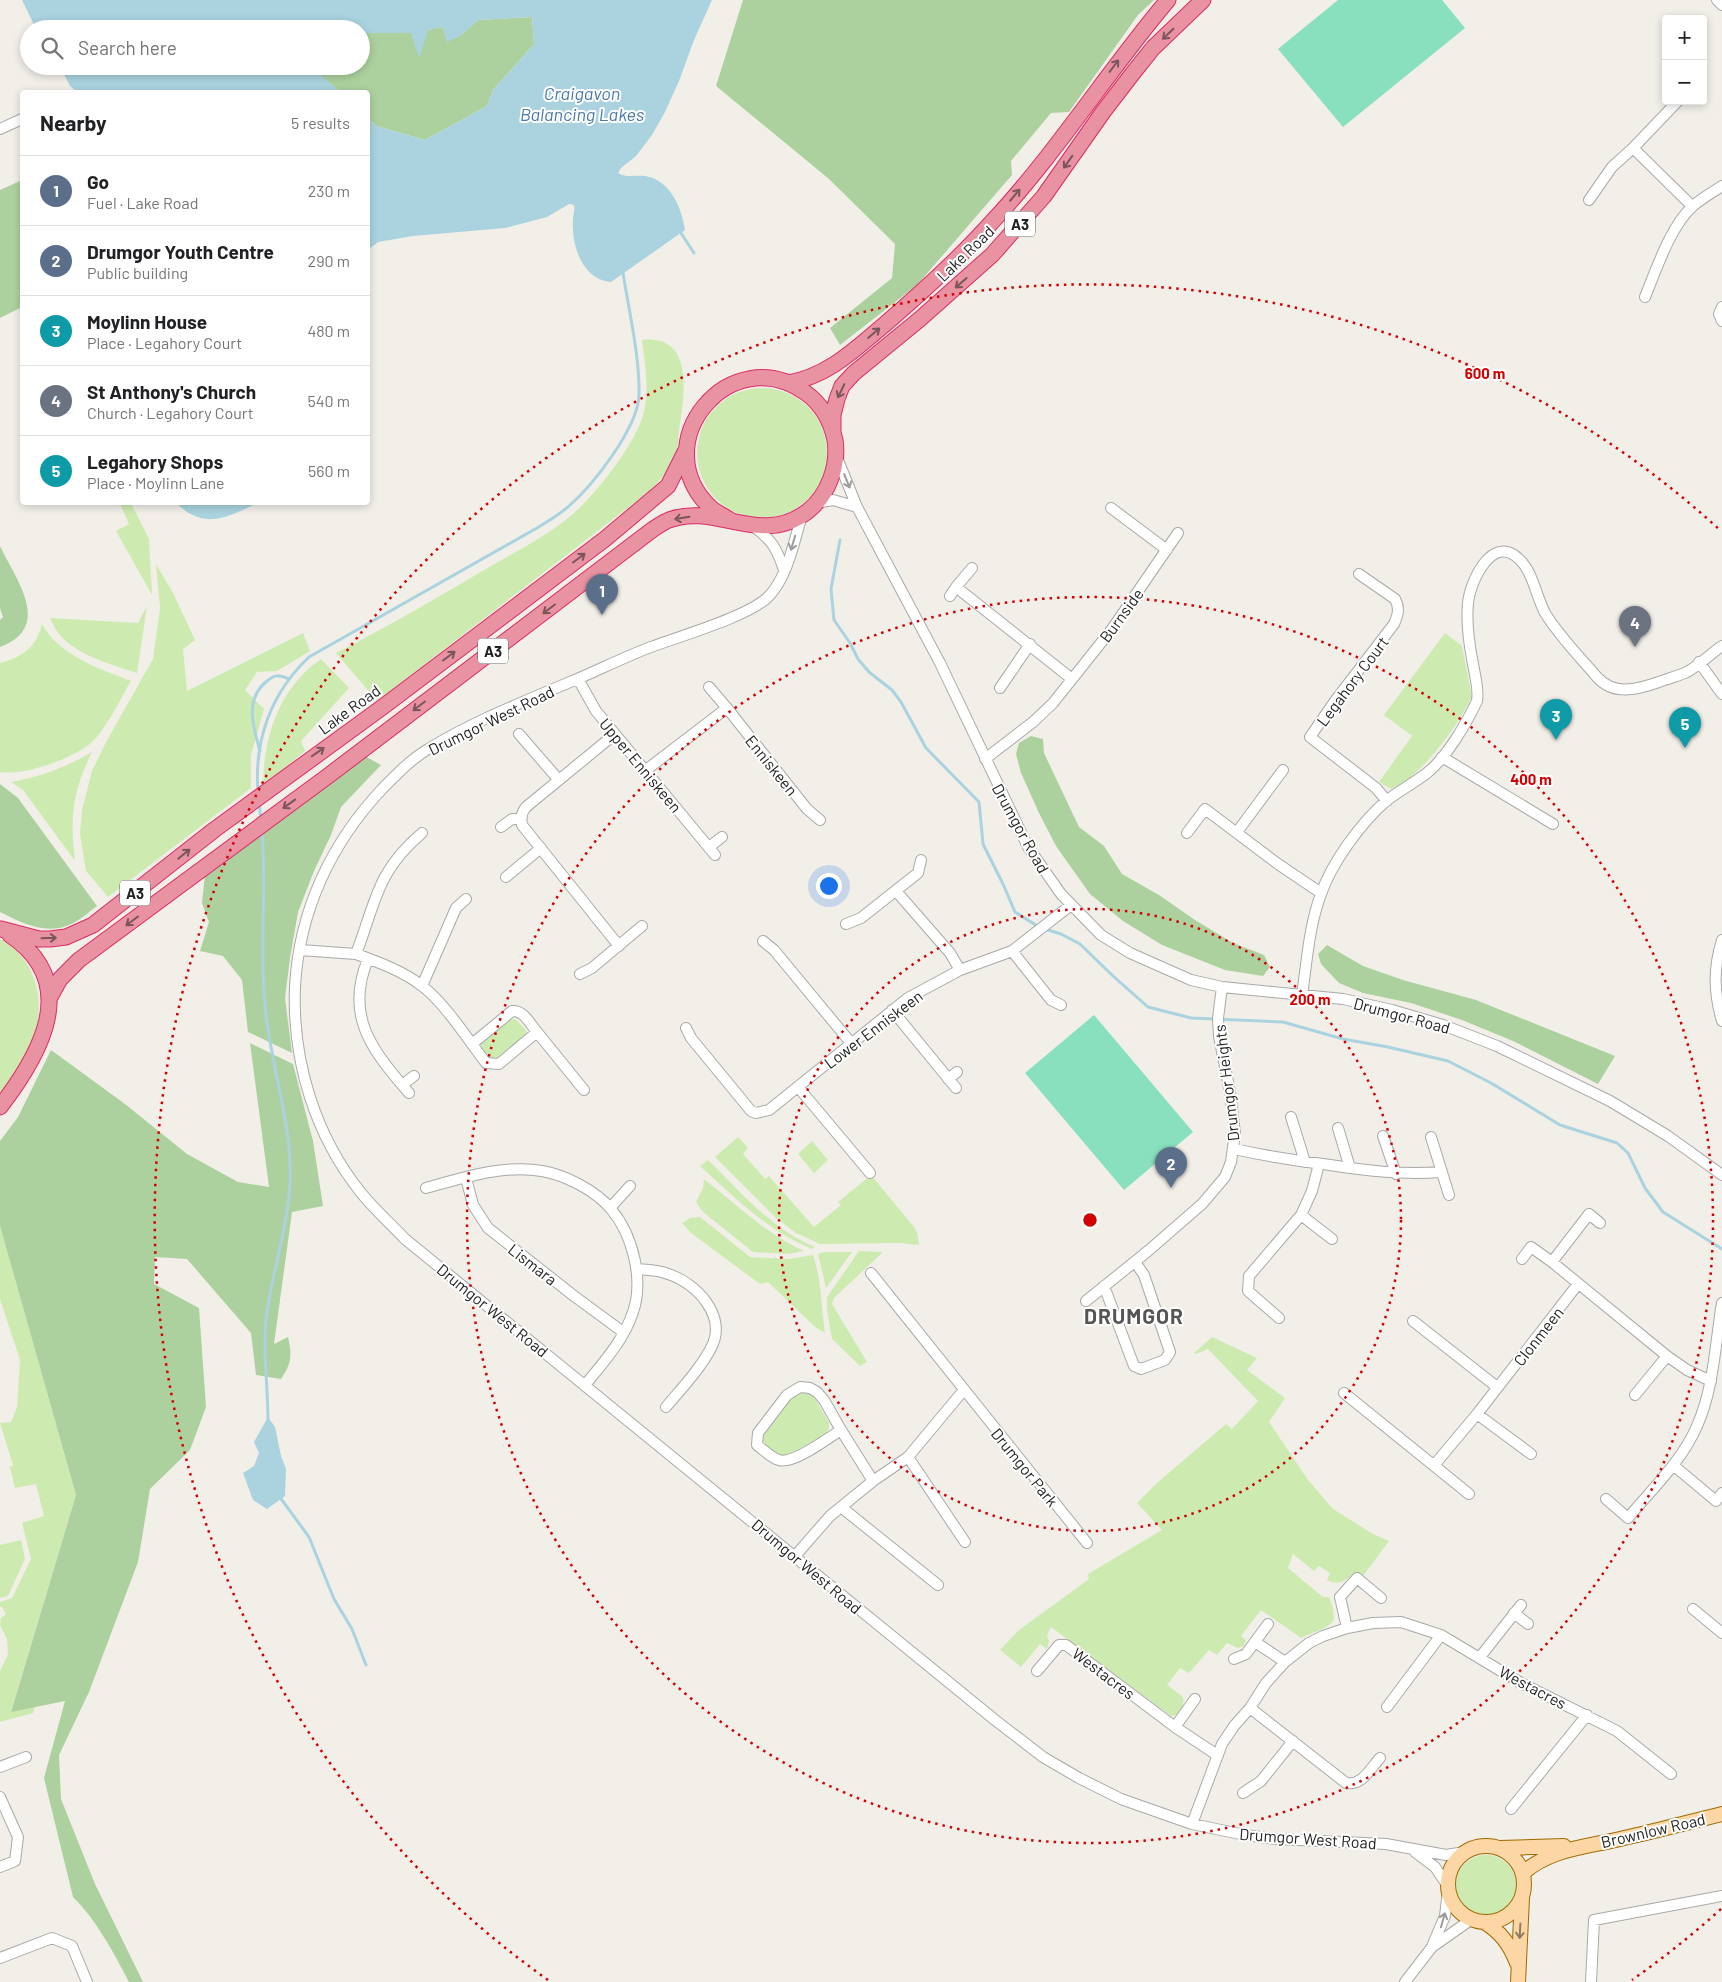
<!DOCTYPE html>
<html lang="en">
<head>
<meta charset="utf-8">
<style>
	:root { --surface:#fff; --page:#f6f6f6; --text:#202124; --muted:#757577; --line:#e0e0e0; --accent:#0f766e }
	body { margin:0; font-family:Barlow,sans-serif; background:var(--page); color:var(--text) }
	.controls { position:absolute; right:15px; top:15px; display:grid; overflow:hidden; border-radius:5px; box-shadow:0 2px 8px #0003 }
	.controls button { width:45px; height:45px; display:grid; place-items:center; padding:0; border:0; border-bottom:1px solid var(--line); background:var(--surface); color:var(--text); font:25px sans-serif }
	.you { position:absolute; left:828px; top:885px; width:18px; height:18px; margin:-12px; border:4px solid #fff; border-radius:50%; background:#1a73e8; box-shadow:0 0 0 8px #1a73e833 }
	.badge { display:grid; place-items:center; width:32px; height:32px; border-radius:50%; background:var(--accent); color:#fff; font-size:16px; font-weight:700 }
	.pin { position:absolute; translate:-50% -41px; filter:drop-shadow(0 1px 2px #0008) }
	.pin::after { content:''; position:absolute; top:26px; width:18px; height:15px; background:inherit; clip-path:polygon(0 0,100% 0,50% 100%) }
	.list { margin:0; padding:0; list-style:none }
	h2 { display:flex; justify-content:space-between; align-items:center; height:65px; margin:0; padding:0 20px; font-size:21px }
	h2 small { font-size:16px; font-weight:400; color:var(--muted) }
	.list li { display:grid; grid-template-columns:32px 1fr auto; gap:15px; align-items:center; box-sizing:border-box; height:70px; padding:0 20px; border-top:1px solid var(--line) }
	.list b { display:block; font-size:19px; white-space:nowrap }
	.list p { margin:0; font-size:16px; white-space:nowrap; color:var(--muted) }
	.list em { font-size:16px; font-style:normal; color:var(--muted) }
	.icon { flex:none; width:28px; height:28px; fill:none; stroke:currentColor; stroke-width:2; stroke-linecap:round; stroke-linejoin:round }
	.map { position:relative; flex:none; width:1722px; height:1982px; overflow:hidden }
	.search { position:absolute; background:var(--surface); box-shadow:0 2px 8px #0003; left:20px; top:20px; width:350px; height:55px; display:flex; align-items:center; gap:12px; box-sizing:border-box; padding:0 18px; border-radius:28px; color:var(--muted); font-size:19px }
	.panel { position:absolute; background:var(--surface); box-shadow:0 2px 8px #0003; left:20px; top:90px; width:350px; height:415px; border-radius:5px }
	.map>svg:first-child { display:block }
</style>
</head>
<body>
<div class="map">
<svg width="1722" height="1982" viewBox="0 0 1722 1982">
	<rect width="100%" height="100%" fill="#f2efe9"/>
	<!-- grass -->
	<path fill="#cdebb0" d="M642 340C696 334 684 398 679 431 678 437 679 444 677 450 673 468 660 481 647 493L377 701 336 653C389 626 440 596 491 566 517 551 552 533 574 513 597 493 635 444 643 415 650 390 645 365 642 340Z
		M697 453a65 65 0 1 1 130 0a65 65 0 1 1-130 0Z
		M123 503H131L149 539 152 595 116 531 129 524 120 504Z
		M156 564 173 593 195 640 183 649 187 691 303 633 310 651 277 671 257 672 245 690 264 709 251 755V788L108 897 86 871 80 834 82 810 92 771 106 742 153 659 160 608Z
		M147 606 137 673C113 665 76 655 60 635 56 631 53 624 50 618L138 623Z
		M42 624C46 631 51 638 57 643 78 662 105 671 131 681 121 698 105 731 91 743 72 759 24 776 0 772V663C22 657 36 648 42 624Z
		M1445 633 1462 646 1472 697C1458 725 1421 778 1391 789L1379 782 1412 736 1384 715Z
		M321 659 349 688 301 741 305 751 263 787C263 738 279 688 321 659Z
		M92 752C72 793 70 817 75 861L23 790 11 782C40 777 67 767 92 752Z
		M0 939C36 958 46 1000 34 1037 27 1057 12 1076 0 1094Z
		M515 1019 526 1030V1034L495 1060 490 1058 481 1048V1043L510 1020Z
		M738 1137 748 1148 743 1154 765 1179 769 1176 814 1227 841 1205 838 1202 871 1175 914 1227 918 1235 919 1245 900 1243 820 1244 796 1233 776 1218 715 1157Z
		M812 1141 828 1160 814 1173 798 1154Z
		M708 1160C741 1192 771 1229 815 1247L812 1249C768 1231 735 1198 700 1166Z
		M704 1179C736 1204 766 1234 804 1251L788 1254 753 1252 703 1212 696 1202 703 1188Z
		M700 1217 750 1257 789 1259 813 1255C822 1281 821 1306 825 1333L815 1327 768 1282 760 1284 691 1233 682 1223 690 1218Z
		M0 1226 76 1495 11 1711 35 1707 33 1713 0 1722V1671L8 1655 7 1639 0 1625 1 1618 6 1614 2 1607H0V1602L12 1598 31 1559 22 1523 44 1516 36 1484 15 1488 10 1467 13 1465 0 1423 11 1422 17 1407 20 1360 0 1299Z
		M859 1251 883 1252 834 1298 832 1304 867 1362 860 1366 832 1339 827 1310V1297Z
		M824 1252H852L826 1288 818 1254Z
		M1212 1337 1257 1358 1247 1370 1285 1398 1269 1422 1308 1480 1333 1509 1373 1534 1389 1541 1363 1576 1354 1573C1345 1581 1339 1586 1327 1580L1330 1573 1319 1566 1314 1571 1293 1554 1288 1568 1323 1597H1329L1333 1608 1334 1620C1326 1630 1313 1632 1301 1638L1261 1610 1241 1636 1246 1640 1244 1646 1238 1648 1227 1643 1217 1655 1209 1650 1189 1673 1180 1668 1167 1685 1182 1696 1184 1701 1180 1714 1171 1716 1051 1627 1047 1635 1049 1641 1047 1649 1040 1644 1021 1667 1000 1650 1019 1630 1089 1579 1088 1574 1162 1530 1137 1503 1158 1482 1226 1424 1232 1429 1258 1401 1208 1349 1196 1354 1194 1353Z
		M801 1392 808 1393 814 1397 829 1423V1428L826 1434 786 1456 777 1455 767 1447 763 1441V1433L790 1398Z
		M21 1540 25 1559 8 1596 0 1598V1545Z
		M1456 1885a30 30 0 1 1 60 0a30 30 0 1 1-60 0Z"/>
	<!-- forest -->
	<path fill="#add19e" d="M743 0H1154L1138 15 1069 112 1051 113 1011 161 1012 175 917 285 840 345 830 328 892 278 895 244 829 179 716 86Z
		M532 17 534 44 493 90 487 106 425 140 376 126 368 118V92H340L320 75 321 66H361V33H411L443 27 447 41 461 35 478 20Z
		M22 180V307L0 318V190Z
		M0 546C17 581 53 627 0 647V620L3 617 0 608Z
		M1031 736 1043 739 1044 753 1079 827 1104 846 1122 874 1159 895 1195 920 1233 943 1264 955 1270 967 1263 976 1225 970 1162 945 1123 921 1090 894 1056 846 1039 813 1021 773 1016 754 1019 743Z
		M363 755 381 765 341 807 331 835 314 871 298 912 290 958 285 998 292 1053 248 1032 242 980 223 956 200 951 209 922 202 903 205 874Z
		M0 784 18 798 97 906C90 911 83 918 75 922 49 937 24 924 0 912Z
		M1327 945 1363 966 1403 980 1476 1000 1615 1056 1598 1084 1513 1041 1462 1020 1411 1003 1363 993 1339 983 1321 964 1318 954Z
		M250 1043 293 1064 313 1141 323 1206 292 1212 274 1344 288 1337C292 1355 292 1363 281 1379L256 1375 251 1333 187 1259 155 1257 154 1284 199 1308 206 1407 190 1450 150 1489 138 1562 89 1692 59 1755 61 1799 95 1884 143 1982H129C113 1952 98 1922 73 1897L44 1778 65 1701 11 1712 76 1495 0 1226V1141L18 1117 51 1050 125 1104 187 1154 238 1182 269 1187Z"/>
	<!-- pitch -->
	<path fill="#88e0be" d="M1338 0H1442L1465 28 1343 127 1278 49Z
		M1094 1015 1193 1132 1124 1190 1025 1073Z"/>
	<!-- water -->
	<path fill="#aad3df" d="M22 0H712L694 40 679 81 665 112 652 135 636 156 621 168 618 173C626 178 636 175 645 176 671 180 682 209 685 230L611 282C583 280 571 246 573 220 573 214 575 211 574 205L569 204 547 217 505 228 413 236 378 242 368 250V118L376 126 425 140 487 106 493 90 534 44 532 17 478 20 461 35 447 42 443 27 428 30 419 58 411 33H361V29H36Z
		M60 66H321V75L340 92H77L70 86Z
		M176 503H258C227 517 205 531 176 503Z
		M268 1417 275 1427 281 1456 286 1469 285 1496 267 1509 253 1500 243 1473 254 1466 259 1453 254 1442Z"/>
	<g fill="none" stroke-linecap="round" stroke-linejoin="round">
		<!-- stream -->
		<path stroke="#aad3df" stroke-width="3" d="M681 233 694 253
			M840 540 831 589 834 620 850 643 858 659 869 672 892 690 901 702 926 748 979 802 983 844 1003 884 1015 912 1039 927
			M260 751C253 726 244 699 267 681 275 674 279 675 289 679
			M258 791C254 740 271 693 309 657L537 528C548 521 559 515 569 506 593 485 638 428 639 395 640 358 629 311 623 273
			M259 803 261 819
			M262 830C267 894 258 958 267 1022 274 1077 293 1130 290 1186 287 1229 273 1270 267 1312 262 1349 268 1385 268 1422
			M1045 929 1061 934 1080 944 1113 976 1148 1007 1191 1018 1283 1022 1343 1039 1388 1047 1448 1061 1491 1083 1560 1125 1617 1143 1628 1153 1645 1188 1663 1212 1722 1249
			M279 1496 309 1537 334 1599 352 1629 366 1665"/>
		<!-- minor casing -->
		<g stroke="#a9a9a9" stroke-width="12">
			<path id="minor" d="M1717 0 1722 5
				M1678 101 1633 148 1692 206
				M0 129 22 119
				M1589 200 1612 167 1633 148
				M1645 297C1656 270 1671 225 1693 206 1702 198 1713 192 1722 186
				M1722 307 1719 314 1722 321
				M836 455 857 507 940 663 1028 847 1061 894 1101 935 1130 953 1191 980 1222 987 1343 999 1392 1010 1443 1025 1497 1046 1610 1101 1668 1136 1722 1175
				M816 503 833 500 857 507
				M1111 508 1167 550
				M802 515C794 541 788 576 769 596 750 616 680 636 651 647 624 657 597 671 570 682 523 702 474 721 430 748 412 758 397 774 383 788 331 843 299 911 295 987 292 1061 315 1136 362 1194 375 1210 391 1224 405 1239L995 1720 1043 1757 1079 1778 1121 1799 1192 1824 1245 1835 1276 1839 1386 1844 1446 1855 1465 1852
				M754 527C772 540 777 549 784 570
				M1359 574 1395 599C1400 608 1398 615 1394 624L1335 701 1310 737 1376 788 1387 801
				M956 587 972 568
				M950 596 956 587 1072 679
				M1699 662 1722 694
				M578 679 596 711 715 855
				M709 687 727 708
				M1000 688 1030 644
				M519 734 558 779
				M615 734 526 807C521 813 521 818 522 825L619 946
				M1442 757 1553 824
				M985 759 1033 722 1053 703 1112 629 1178 533
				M646 770 727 708 807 809 820 820
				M501 827 512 819H521
				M1237 832 1283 770
				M1187 833 1205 809 1278 864 1321 893
				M709 847 722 837
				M506 877 541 848
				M896 891 950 953 960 970
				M846 924 861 918 918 873 921 860
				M1722 940C1713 969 1714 993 1722 1021
				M763 941 774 950 851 1043
				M300 950 356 954C376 902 376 872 422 833
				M1012 951 1051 1000 1061 1005
				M356 954C378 962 403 971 422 986 444 1002 469 1041 486 1063L499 1064 537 1032 584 1090
				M368 959C344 1017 373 1051 409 1093
				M580 974 592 968 642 926
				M422 986 456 908 466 899
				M1302 995C1307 961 1309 926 1321 894 1332 862 1361 823 1386 801 1399 791 1414 783 1427 773 1447 757 1466 724 1477 701 1479 689 1475 676 1473 664 1469 644 1466 623 1468 603 1470 582 1492 533 1519 559 1533 572 1536 596 1545 613 1559 636 1579 656 1596 676 1613 696 1636 690 1659 682 1667 679 1677 676 1685 673 1698 667 1710 654 1722 646
				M892 1010 956 1088
				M686 1028 691 1038 751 1111 756 1113 769 1110 908 998 960 970 1012 951 1071 905
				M472 1044 512 1011C524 1010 530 1024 537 1032
				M948 1079 957 1072
				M402 1085 414 1076
				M798 1087 870 1173
				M1291 1117 1305 1162
				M1338 1128 1350 1168
				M1383 1136 1396 1174
				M1431 1137 1449 1195
				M1234 1149C1266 1156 1297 1161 1330 1165 1368 1171 1403 1175 1441 1172
				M466 1178 473 1205 488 1228 574 1296 623 1332
				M426 1188C462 1178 504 1164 542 1171 565 1175 595 1190 611 1209 633 1235 644 1280 633 1312 624 1340 603 1363 585 1385
				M610 1208 630 1186
				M1301 1215 1332 1239
				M1522 1259 1531 1247 1552 1262 1667 1356
				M1552 1262 1589 1214 1600 1223
				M637 1269C647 1270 659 1270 668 1274 697 1283 728 1317 711 1348 700 1369 682 1388 666 1407
				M871 1273 1087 1543
				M1104 1286 1134 1366 1141 1369 1165 1360 1170 1352 1144 1275 1135 1262
				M1086 1301 1148 1251 1202 1204 1225 1177 1231 1162 1235 1133 1230 1092 1219 1036 1218 1018 1222 987
				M1279 1318 1248 1291 1249 1276 1301 1215 1312 1191 1319 1164
				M1413 1321 1497 1387
				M1344 1393 1469 1494
				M1635 1395 1667 1356 1687 1370 1711 1381
				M1477 1414 1531 1454
				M841 1430C828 1438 793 1465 779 1460 771 1458 764 1450 757 1445L758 1433 787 1395 800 1387 810 1388 817 1392 824 1400 841 1430 873 1481
				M908 1457 965 1542
				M1435 1464 1477 1414 1578 1284
				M1673 1465 1716 1501 1722 1493
				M1606 1499 1628 1518C1652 1489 1682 1461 1697 1426 1714 1388 1715 1344 1722 1303
				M841 1507 938 1585
				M795 1556 830 1516 873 1481 908 1457 963 1391
				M1693 1609 1722 1633
				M1514 1613 1528 1624
				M1347 1628 1340 1597 1357 1578 1381 1598
				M1255 1642 1285 1662
				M1480 1657 1521 1605
				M1234 1659 1246 1654 1268 1624
				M1037 1671 1059 1645H1066L1175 1727 1217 1755
				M1387 1707 1441 1635
				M1250 1708 1346 1783C1362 1786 1370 1769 1380 1758
				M1175 1727 1195 1699
				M0 1767 26 1757
				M1243 1793 1261 1781 1293 1741
				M0 1797 18 1837 15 1861 0 1867
				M1511 1809 1587 1715
				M1192 1824 1222 1744 1234 1726 1250 1708 1266 1683 1285 1662 1309 1643 1323 1636 1347 1628 1373 1623 1401 1622 1441 1635 1521 1683 1617 1731 1671 1774
				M1415 1852 1435 1867 1447 1885
				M1433 1944 1445 1916 1448 1891
				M0 1958 52 1938 72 1946 87 1982
				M1405 1982 1432 1947 1472 1919
				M1591 1982 1594 1920 1722 1896"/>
		</g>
		<!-- major casing -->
		<g stroke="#a06b00" stroke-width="16">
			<path id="major" d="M1448 1884a38 38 0 1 1 76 0a38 38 0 1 1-76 0Z
				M1500 1848 1564 1846
				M1523 1873C1551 1848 1589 1847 1624 1838 1657 1831 1689 1822 1722 1814
				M1484 1922C1501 1932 1510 1945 1517 1963
				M1518 1982 1522 1898"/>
		</g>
		<!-- highway casing -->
		<g stroke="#dc2a67" stroke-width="17">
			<path id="highway" d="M788 383C828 376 854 350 884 325 921 293 958 260 991 223 1056 154 1107 72 1168 0
				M833 430V415L837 399 842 386 854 373 920 319 992 255 1044 196 1103 112 1133 73 1153 48 1203 0
				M1 929 39 939H50L66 937 93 925 214 830 384 706 605 539 668 486 686 450
				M49 999 60 979 79 960 328 776 652 530C657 527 663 522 669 520 717 502 760 548 808 511 828 495 839 466 835 440 831 421 821 404 806 393 730 338 643 444 711 508 717 513 724 516 730 520
				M0 1107C40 1055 82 983 10 935"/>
		</g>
		<!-- minor -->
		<use href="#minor" stroke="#fff" stroke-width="10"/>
		<!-- major -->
		<use href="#major" stroke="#fcd6a4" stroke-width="14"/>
		<!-- highway -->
		<use href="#highway" stroke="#e892a2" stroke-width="15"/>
	</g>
	<!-- one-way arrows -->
	<defs><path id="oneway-shaft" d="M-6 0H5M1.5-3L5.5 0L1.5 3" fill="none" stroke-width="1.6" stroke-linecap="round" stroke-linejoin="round" transform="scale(1.25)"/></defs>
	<g stroke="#7b545c">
		<use href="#oneway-shaft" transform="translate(1168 34) rotate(136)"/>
		<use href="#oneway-shaft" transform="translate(1114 66) rotate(-53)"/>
		<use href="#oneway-shaft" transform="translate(1068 162) rotate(125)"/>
		<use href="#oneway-shaft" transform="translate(1015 195) rotate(-50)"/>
		<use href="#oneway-shaft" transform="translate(961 283) rotate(139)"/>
		<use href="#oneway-shaft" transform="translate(874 333) rotate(-40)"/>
		<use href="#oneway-shaft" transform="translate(841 391) rotate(116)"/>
		<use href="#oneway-shaft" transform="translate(682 518) rotate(170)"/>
		<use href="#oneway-shaft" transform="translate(579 558) rotate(-37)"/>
		<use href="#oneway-shaft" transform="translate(549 609) rotate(143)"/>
		<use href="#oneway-shaft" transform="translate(449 656) rotate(-37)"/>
		<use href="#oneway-shaft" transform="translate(419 706) rotate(143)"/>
		<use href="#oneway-shaft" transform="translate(318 752) rotate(-35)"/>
		<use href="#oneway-shaft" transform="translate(289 804) rotate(144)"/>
		<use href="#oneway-shaft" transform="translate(184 854) rotate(-39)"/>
		<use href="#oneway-shaft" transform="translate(132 921) rotate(143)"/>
		<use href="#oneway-shaft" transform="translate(49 938) rotate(-2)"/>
	</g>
	<g stroke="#9c9c9c">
		<use href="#oneway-shaft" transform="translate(847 481) rotate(68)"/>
		<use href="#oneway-shaft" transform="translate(793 543) rotate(107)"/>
		<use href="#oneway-shaft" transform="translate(1443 1920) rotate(-74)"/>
	</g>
	<use stroke="#8f7c63" href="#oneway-shaft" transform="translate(1520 1931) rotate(93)"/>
	<!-- distance rings -->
	<g fill="none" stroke="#d40000" stroke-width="2.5" stroke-dasharray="2.5 5">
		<circle cx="1090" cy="1220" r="311"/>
		<circle cx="1090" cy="1220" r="623"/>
		<path d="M1721 1909A934 934 0 0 1 1632 1980M548 1980A934 934 0 1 1 1721 531"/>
	</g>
	<g text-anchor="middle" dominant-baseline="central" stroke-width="4" stroke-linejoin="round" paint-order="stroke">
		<!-- shield labels -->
		<g fill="#fff" stroke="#646464" stroke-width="1">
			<rect x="1005" y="211.5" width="30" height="25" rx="4"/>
			<rect x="478" y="638.5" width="30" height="25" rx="4"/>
			<rect x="120" y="880.5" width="30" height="25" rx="4"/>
		</g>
		<g font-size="15" font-weight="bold" fill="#222">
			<text x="1020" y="224">A3</text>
			<text x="493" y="651">A3</text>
			<text x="135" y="893">A3</text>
		</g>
		<!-- street labels -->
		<g font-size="16" fill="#222" stroke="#fff">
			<text transform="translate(965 253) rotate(-44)">Lake Road</text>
			<text transform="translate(1121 615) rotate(-54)">Burnside</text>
			<text transform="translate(1352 681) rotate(-53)">Legahory Court</text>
			<text transform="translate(349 709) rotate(-36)">Lake Road</text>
			<text transform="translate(491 720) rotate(-26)">Drumgor West Road</text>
			<text transform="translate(641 765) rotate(50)">Upper Enniskeen</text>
			<text transform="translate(772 765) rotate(51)">Enniskeen</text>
			<text transform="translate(1021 828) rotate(61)">Drumgor Road</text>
			<text transform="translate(1402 1015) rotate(15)">Drumgor Road</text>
			<text transform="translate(873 1029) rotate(-37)">Lower Enniskeen</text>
			<text transform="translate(1226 1083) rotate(-97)">Drumgor Heights</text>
			<text transform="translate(533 1264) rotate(38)">Lismara</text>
			<text transform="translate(493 1310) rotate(39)">Drumgor West Road</text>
			<text transform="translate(1538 1336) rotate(-52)">Clonmeen</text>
			<text transform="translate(1025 1467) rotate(51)">Drumgor Park</text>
			<text transform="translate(807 1566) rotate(40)">Drumgor West Road</text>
			<text transform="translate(1104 1673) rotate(37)">Westacres</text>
			<text transform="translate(1533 1687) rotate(28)">Westacres</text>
			<text transform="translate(1653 1830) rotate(-13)">Brownlow Road</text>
			<text transform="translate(1308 1838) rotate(4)">Drumgor West Road</text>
		</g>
		<!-- water labels -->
		<g font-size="18" font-style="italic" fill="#4a7aab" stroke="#fff">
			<text x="582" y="93">Craigavon<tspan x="582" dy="21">Balancing Lakes</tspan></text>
		</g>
		<!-- district labels -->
		<g font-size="21" font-weight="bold" letter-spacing="1" fill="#555" stroke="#fff">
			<text x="1134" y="1315">DRUMGOR</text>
		</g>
	</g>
	<circle cx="1090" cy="1220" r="8" fill="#d40000" stroke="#fff" stroke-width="2.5"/>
	<g font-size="15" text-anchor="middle" font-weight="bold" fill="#d40000" stroke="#fff" stroke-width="4" stroke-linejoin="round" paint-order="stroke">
		<text x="1485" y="379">600 m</text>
		<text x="1531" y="785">400 m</text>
		<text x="1310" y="1005">200 m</text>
	</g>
</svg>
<div class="controls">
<button>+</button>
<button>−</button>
</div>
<div class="you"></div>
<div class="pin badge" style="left:602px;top:615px;background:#5c6f8a">1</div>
<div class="pin badge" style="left:1171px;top:1188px;background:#5c6f8a">2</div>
<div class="pin badge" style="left:1556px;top:740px;background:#0f9aa8">3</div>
<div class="pin badge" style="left:1635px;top:647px;background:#6b7280">4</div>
<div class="pin badge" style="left:1685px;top:748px;background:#0f9aa8">5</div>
<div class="search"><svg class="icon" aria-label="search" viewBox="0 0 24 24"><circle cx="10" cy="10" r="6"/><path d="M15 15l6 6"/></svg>Search here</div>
<section class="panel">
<h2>Nearby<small>5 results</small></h2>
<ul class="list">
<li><span class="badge" style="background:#5c6f8a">1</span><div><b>Go</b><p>Fuel · Lake Road</p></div><em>230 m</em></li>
<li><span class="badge" style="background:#5c6f8a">2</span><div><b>Drumgor Youth Centre</b><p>Public building</p></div><em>290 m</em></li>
<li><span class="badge" style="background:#0f9aa8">3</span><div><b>Moylinn House</b><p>Place · Legahory Court</p></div><em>480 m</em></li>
<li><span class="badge" style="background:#6b7280">4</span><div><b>St Anthony's Church</b><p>Church · Legahory Court</p></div><em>540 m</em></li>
<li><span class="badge" style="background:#0f9aa8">5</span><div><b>Legahory Shops</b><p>Place · Moylinn Lane</p></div><em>560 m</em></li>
</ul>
</section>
</div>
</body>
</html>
